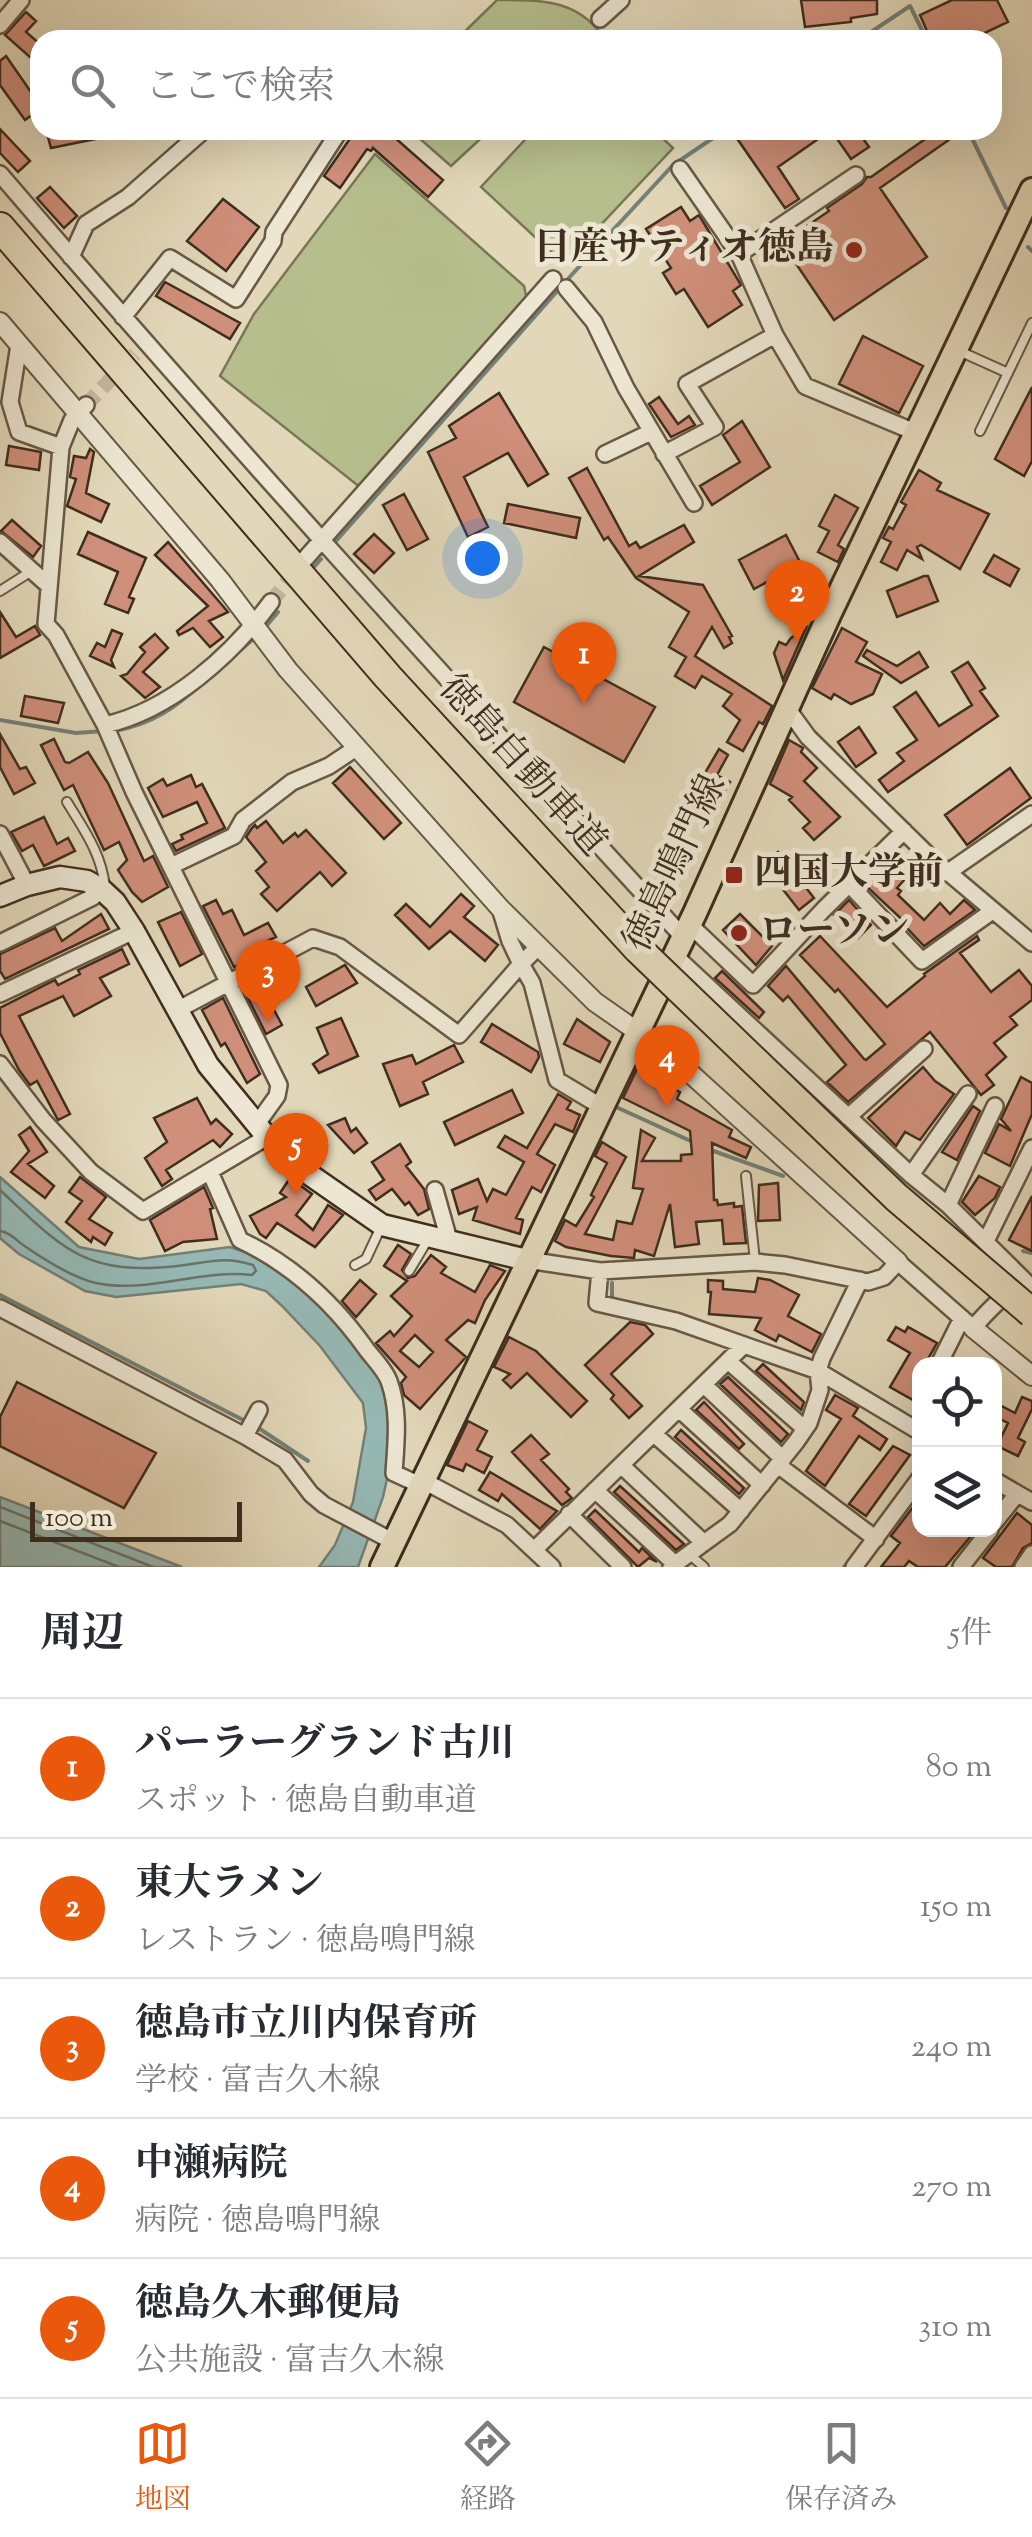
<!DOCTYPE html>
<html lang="ja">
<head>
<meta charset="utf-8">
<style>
	:root { --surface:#fff; --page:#f2f2f3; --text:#2b2b33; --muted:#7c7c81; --line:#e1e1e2; --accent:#ea580c }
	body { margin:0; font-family:"Sorts Mill Goudy","Noto Serif JP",serif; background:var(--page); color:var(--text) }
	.controls { position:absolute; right:30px; bottom:30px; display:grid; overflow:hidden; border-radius:20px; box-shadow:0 10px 40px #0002 }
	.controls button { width:90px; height:90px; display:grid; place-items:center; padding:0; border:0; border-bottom:2px solid var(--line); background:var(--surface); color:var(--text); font:50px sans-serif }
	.scale { position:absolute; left:30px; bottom:25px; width:212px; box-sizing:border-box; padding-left:10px; border:5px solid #3f2d1e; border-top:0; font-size:28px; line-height:35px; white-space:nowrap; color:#3f2d1e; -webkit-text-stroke:8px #ece6d2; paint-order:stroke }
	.you { position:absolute; left:482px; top:558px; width:35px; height:35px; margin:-25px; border:8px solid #fff; border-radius:50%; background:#1a73e8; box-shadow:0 0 0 15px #1a73e833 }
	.badge { display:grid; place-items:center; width:65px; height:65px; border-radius:50%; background:var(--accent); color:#fff; font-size:32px; font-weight:700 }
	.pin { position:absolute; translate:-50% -82px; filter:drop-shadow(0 2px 5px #0008) }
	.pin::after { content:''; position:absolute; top:52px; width:35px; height:30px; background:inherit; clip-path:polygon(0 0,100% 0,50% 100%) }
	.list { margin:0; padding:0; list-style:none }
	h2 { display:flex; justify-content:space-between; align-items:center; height:130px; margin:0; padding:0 40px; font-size:42px }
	h2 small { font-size:32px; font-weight:400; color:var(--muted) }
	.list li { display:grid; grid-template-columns:65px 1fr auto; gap:30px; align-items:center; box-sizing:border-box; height:140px; padding:0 40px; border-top:2px solid var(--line) }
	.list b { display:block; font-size:38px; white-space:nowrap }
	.list p { margin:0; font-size:32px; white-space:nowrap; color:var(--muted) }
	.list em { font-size:32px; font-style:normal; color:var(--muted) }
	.icon { flex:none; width:55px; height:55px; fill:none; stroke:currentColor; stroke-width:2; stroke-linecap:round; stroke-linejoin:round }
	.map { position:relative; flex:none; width:1032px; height:1567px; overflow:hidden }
	.search { position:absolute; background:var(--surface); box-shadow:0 10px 40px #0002; left:30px; right:30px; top:30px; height:110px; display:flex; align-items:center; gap:25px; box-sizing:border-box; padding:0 35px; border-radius:30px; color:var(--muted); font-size:38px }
	.sheet { height:830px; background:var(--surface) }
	nav { display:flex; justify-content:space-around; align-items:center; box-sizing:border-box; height:140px; border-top:2px solid var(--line); background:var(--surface); font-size:28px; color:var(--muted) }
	nav a { display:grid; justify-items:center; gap:5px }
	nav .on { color:var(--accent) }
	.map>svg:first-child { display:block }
</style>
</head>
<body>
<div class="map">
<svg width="1032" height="1567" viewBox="0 0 1032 1567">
	<rect width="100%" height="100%" fill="#e2d8b9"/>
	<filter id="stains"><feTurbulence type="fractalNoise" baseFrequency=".002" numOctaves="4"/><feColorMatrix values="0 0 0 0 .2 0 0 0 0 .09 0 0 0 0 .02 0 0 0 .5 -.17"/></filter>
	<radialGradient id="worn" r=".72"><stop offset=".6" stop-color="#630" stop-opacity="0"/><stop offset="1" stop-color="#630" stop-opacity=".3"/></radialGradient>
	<!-- green -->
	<path fill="#b6be8d" stroke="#7a7656" stroke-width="2.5" d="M497 0C543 0 576 0 601 34L593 40H456Z
		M410 130H490L451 166Z
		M534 130H654L673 148 564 264 481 187Z
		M375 154 524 286 527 300 361 488 220 376 254 314Z"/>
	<!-- water -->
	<path fill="#96b9b5" stroke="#738179" stroke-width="2.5" d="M0 1177 79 1247 139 1259 230 1247 256 1256 284 1269 348 1336 373 1367 389 1399V1470L383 1497 358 1567H319L335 1545 353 1502 366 1428 363 1403 320 1346 282 1306 266 1291 241 1284 116 1297 85 1291 19 1254 0 1238Z
		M0 1497 174 1564 182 1567H0Z"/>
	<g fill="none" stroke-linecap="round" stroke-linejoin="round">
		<!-- shore -->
		<path stroke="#6a736a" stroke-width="2.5" d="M0 1190C63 1249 85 1276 177 1266 207 1263 223 1255 253 1265L256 1271 252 1275C199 1269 148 1294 96 1283 73 1278 45 1260 26 1247 16 1241 12 1233 0 1231
			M0 1507 153 1567
			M0 1521 119 1567"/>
		<!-- stream -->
		<path stroke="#738179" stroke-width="4" d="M859 40 910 6 927 40
			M968 130 1006 208
			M1028 247 1032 251
			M566 281 673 165 725 130
			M336 541 560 288
			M314 567 321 559
			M268 624 278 612
			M230 659 251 641
			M0 720 76 733 104 731
			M114 731C152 725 176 707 204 682
			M616 1107 695 1143
			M708 1149 783 1176
			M1023 1251 1032 1253
			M612 1283V1300
			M0 1295 245 1421
			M792 1354 816 1362
			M825 1366 920 1423
			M254 1425 308 1461
			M994 1470 1003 1477
			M884 1514 902 1489
			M844 1567 855 1554"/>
	</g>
	<!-- building -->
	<path fill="#d08f7a" stroke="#3f2d1e" stroke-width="2.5" fill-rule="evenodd" d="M801 0H877V14L851 18V22L805 27Z
		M952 0H997L1008 22 970 40H931L920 15Z
		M26 12 36 21 26 32 40 44V66L5 35Z
		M6 56 40 105V109L25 120 0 85V61Z
		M0 129 30 161 18 172 0 153Z
		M46 130H114L115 135 51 148Z
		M356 130H382L393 136 443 180 428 197 373 148 371 151 367 149 340 188 324 176Z
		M746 130H857L869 147 851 159 831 130 778 167 799 199 785 208 736 137Z
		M938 130H963L880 188 927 257 834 320 782 243 829 211 827 208 862 184 867 177H871Z
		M50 187 77 216 64 228 37 198Z
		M223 199 259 227 226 271 187 241Z
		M681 207 690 221 699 215 741 285 733 291 742 305 708 327 684 289 676 294 663 273 671 268 646 229Z
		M165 282 240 323 230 339 156 296Z
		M863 336 923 366 899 413 839 384Z
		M1032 387V461L1024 476 995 459Z
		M499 393 548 474 528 486 508 453 464 477 488 527 468 537 428 452 456 438 449 426Z
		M659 397 678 424 689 416 695 425 671 437 649 404Z
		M742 421 770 467 712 505 700 486 740 462 723 435Z
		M9 446 41 452 39 470 6 465Z
		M90 449 94 452 86 493 109 504 101 522 67 506 76 479 70 477 74 456 86 458Z
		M587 468 629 546 636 542 640 548 684 525 694 542 639 576 703 585 732 636 729 637 732 643 724 648 712 627 695 656 772 706 763 724 759 722 743 751 727 742 740 720 723 706 732 694 702 676 695 688 675 676 686 657 669 647 689 612 636 578 608 537 604 540 569 478Z
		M919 470 941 483 937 490 989 514 960 569 921 545 917 547 922 559 907 550 897 570 881 562 891 542 883 538 889 527 893 529 906 505 901 502Z
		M404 494 428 539 407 550 383 505Z
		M835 495 858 508 838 545 844 549 838 562 818 552 829 531 819 526Z
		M508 504 580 518 576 538 504 523Z
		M12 520 41 546 33 557 1 531Z
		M88 532 146 558 129 597 134 599 128 613 105 604 118 572 78 554Z
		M374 534 394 553 374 573 354 554Z
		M786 535 801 564 754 589 739 560Z
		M168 542 228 612 209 621 223 637 210 647 193 628 179 635 177 631 208 606 155 555Z
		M994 555 1019 569 1010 586 984 572Z
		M924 576H928L938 601 897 617 887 591Z
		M0 612 16 637 35 626 40 635 0 658Z
		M806 628 783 680 774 653 779 642 786 645 791 638Z
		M842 628 867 642 856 662 882 674 873 694 851 704 834 694 831 699 812 688Z
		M112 630 122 634 111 660 114 667 90 656 97 643 105 647Z
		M155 634 168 648 143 672 160 687 145 698 121 676 127 674 145 652 140 647Z
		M544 647 655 707 624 762 514 702Z
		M867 650 897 666 919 652 928 667 901 683 863 656Z
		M968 662 985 688 980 691 998 716 888 792 879 780 904 761 897 753 917 740 894 707 916 692 939 726 972 705 952 672Z
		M25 696 64 703 58 723 21 716Z
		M859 727 876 753 856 767 838 742Z
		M0 734 20 769 26 767 35 783 14 794 0 767Z
		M54 739 65 762 69 763 88 752 108 783 144 861 153 856 168 887 142 902 132 892 118 870 127 860 119 842 104 850 73 785 64 790 49 761 41 745Z
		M789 740 803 748 801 752 817 768 804 781 840 817 814 840 803 828 810 822 789 800 792 797 770 784Z
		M719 749 728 755 717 775 730 782 721 797 698 785Z
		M350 767 401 823 384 839 333 783Z
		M1010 768 1031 798 967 845 945 815Z
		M191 775 196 787 202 784 225 828 176 851 172 844 183 839 181 835 207 823 197 802 163 817 148 788 163 779 167 786Z
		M44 817 57 844 68 838 75 851 44 866 33 845 22 851 11 832Z
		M266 821 283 843 295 833 298 837 306 830 346 873 332 886 320 872 277 911 261 894 269 887 256 871 266 862 246 837 252 828 255 825 257 828Z
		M778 852 814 898 799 910 763 864Z
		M898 857 912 871 897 888 901 891 898 895 924 920 940 903 950 914 964 900 975 910 924 946 906 927 908 925 865 885 876 874 879 877Z
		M461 894 474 906 464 917 498 945 485 961 450 931 429 949 395 915 406 904 430 927Z
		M216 900 223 914 232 910 244 935 268 923 276 937 263 943 266 950 234 967 203 906Z
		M849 900 871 925 858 938 834 915Z
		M181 912 202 954 180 966 158 922Z
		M101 914 109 929 5 979 0 971V954L55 928 62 941Z
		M740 914 772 946 756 965 723 930Z
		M820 936 887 1007 925 976 924 974 977 936 979 940 960 953 991 992 1019 970 1032 986V1000L1010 1017 1017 1025 994 1043 1006 1057 986 1075 994 1085 981 1095 930 1032 848 1102 827 1082 846 1065 788 996 783 1001 768 986 786 966 864 1059 866 1060 885 1044 838 989 835 992 800 955Z
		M122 949 129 964 100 978 111 996 74 1016 63 996 19 1016 70 1114 58 1120 37 1081 30 1085 19 1070 0 1033V1008L55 980 58 985 80 974 78 970Z
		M345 965 357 983 316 1006 306 987Z
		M722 971 764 1012 759 1018 715 978Z
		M267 977 279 1002 272 1006 282 1025 266 1034 243 988Z
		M223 998 260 1074 247 1083 225 1043 221 1046 202 1010Z
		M341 1018 358 1056 319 1073 313 1064 328 1054 317 1028Z
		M577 1019 610 1042 600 1062 564 1044Z
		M492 1024 538 1052 539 1057 531 1072 481 1042Z
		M454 1045 463 1062 423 1082 428 1094 400 1106 383 1064 412 1055 416 1064Z
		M923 1067 935 1081 954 1094 920 1140 905 1132 896 1146 868 1118Z
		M637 1069 680 1092 677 1099 732 1130 729 1137 751 1147 746 1158 712 1143 714 1200H717L718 1205 734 1203V1207L742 1206 746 1243 724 1244 722 1220 696 1222 699 1244 675 1247 670 1204 654 1256 635 1250 634 1258 611 1256 566 1247 555 1241 565 1220 576 1226 594 1197 591 1195 607 1163 595 1156 602 1142 626 1157 585 1234 613 1240 617 1221 632 1224 643 1189 633 1188 641 1130 655 1138 642 1161H681V1155L692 1154 690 1131 623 1098Z
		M1021 1077 1032 1083V1114L1010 1166 985 1153 999 1124 1011 1131 1001 1119Z
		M512 1090 523 1113 455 1145 444 1122Z
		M558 1094 571 1102 567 1109 580 1115 573 1132 555 1124 537 1154 555 1165 541 1192 532 1187 516 1218 523 1220 520 1234 473 1220 477 1207 459 1214 452 1190 478 1179 487 1201 493 1189 506 1195 524 1162 498 1147 505 1136 527 1148Z
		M197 1098 211 1124 216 1119 232 1134 220 1147 213 1140 166 1170 172 1179 162 1186 145 1158 167 1142 154 1118Z
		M973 1106 980 1111 957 1160 942 1152Z
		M345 1118 351 1132 356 1128 367 1143 354 1153 328 1125Z
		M30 1127 47 1152 28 1164 54 1186 45 1198 11 1172 29 1151 19 1135Z
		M400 1144 411 1162 406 1166 424 1189 429 1209 418 1215 409 1202 405 1205 392 1189 376 1200 369 1190 384 1180 372 1162Z
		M979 1176 1000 1187 995 1198 975 1215 962 1202Z
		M80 1177 106 1197 89 1219 112 1233 105 1245 93 1237 91 1242 66 1222 82 1201 69 1192Z
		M290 1178 312 1194 296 1215 313 1230 328 1205 343 1215 315 1247 277 1223 266 1238 260 1234 250 1216 286 1197 280 1193Z
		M778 1183 780 1220 758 1221 759 1185Z
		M204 1187 213 1208 210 1209 217 1239 183 1242 165 1251 150 1220Z
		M1032 1196V1251L1009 1240Z
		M398 1245 411 1254 402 1270 408 1278 415 1276 431 1255 446 1267 441 1273 475 1292 490 1265 505 1271 485 1300 475 1323 468 1320 446 1340 466 1357 420 1409 404 1395 401 1383 406 1377 376 1343 390 1331 394 1336 412 1316 391 1296 407 1281 384 1266ZM415 1335 433 1352 419 1367 400 1351Z
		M758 1278 770 1280 799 1295 788 1316 821 1334 812 1352 779 1335 776 1341 755 1330 761 1318 709 1314 711 1292H708V1280L723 1281V1289L755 1292Z
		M360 1280 376 1294 356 1317 342 1301Z
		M630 1322 645 1325 653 1334 611 1374 642 1406 629 1418 611 1399 614 1395 585 1365Z
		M896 1327 905 1332 908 1327 937 1343 925 1364H920V1404L890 1387 910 1353 888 1340Z
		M509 1337 536 1351 587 1401 571 1417 527 1373 511 1388 503 1380 510 1374 494 1367Z
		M763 1364 804 1402 801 1410 756 1371Z
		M728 1377 788 1434 781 1442 720 1384Z
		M17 1382 156 1453 124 1508 0 1446V1417Z
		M835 1395 858 1408 853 1416 887 1439 880 1450 859 1436 825 1486 806 1471 841 1419 826 1410Z
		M1022 1397 1032 1401V1409L1018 1438 1025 1442 1018 1456 997 1446 1008 1423 994 1416V1402L1015 1413Z
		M704 1402 744 1444 739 1449 696 1410Z
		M468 1421 487 1431 477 1450 492 1457 484 1473 466 1464 463 1471 447 1465Z
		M681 1430 744 1488 739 1494 675 1437Z
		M531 1435 549 1454 541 1460 569 1489 566 1492 572 1498 562 1505 512 1452Z
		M893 1446 910 1455 866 1516 849 1504Z
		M490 1472 557 1511 540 1529 502 1494 498 1501 479 1490Z
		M620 1486 684 1544 676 1550 614 1492Z
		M920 1498V1530H976L945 1567H918L909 1561 904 1567H881L900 1543 891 1536Z
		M595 1510 639 1552 642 1548 657 1562 649 1558 638 1567 588 1517Z
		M1017 1513 1032 1525V1543L1023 1548 1012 1567H996L983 1558Z"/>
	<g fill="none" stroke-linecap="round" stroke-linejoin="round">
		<!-- minor-tunnel -->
		<path stroke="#c1b69a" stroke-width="15" stroke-dasharray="15 8" stroke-linecap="butt" d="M86 405 135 354
			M271 602 300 566"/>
		<!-- service casing -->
		<g stroke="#685845" stroke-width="12">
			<path id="service" d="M957 350 1008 373
				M980 431 1032 323
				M0 591 30 572
				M67 802C84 830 102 854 105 888
				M746 1176 755 1261
				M355 1265 366 1259 380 1229
				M409 1271 427 1241
				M689 1554 704 1567"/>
		</g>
		<!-- minor casing -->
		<g stroke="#685845" stroke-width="20">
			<path id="minor" d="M600 19 621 0
				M0 25 21 0
				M680 169 739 254 775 335 805 386 917 433
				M0 174C222 433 452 685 683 937
				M739 254 856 175
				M71 257 86 224 128 197 204 130
				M566 288 594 322 626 388 694 503
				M123 317 170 258 236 299 273 241 274 232 340 130
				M19 345 10 402 19 432 61 447
				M86 405 72 420 61 447 46 624 56 635 105 725 134 792 279 1085 277 1096 257 1124
				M605 454 651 432
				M664 454 715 427 687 384 775 335
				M0 542 48 585
				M305 559 553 279
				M787 708 808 737 930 857 1032 943
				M105 725C171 710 232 655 271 602
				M0 834 27 885
				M171 866 234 836 243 820 292 782 329 766 356 748
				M947 873 1032 814
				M849 884 922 961 991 912
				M689 924 753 985 824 909 904 831
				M0 943 93 897 101 889
				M538 947 521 964 532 983 557 1080 602 1107
				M674 955 911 1175 948 1205 1030 1286
				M0 994 134 931
				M179 1009 313 938 340 947 459 1035 521 964 510 941 500 908
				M0 1064 43 1120 91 1172 143 1211 267 1137
				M848 1117 924 1049
				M210 1172 240 1240C293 1265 333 1302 367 1350 374 1359 385 1370 389 1381 400 1411 396 1443 394 1473L420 1485
				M911 1175 968 1094
				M435 1190 449 1240
				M948 1205 995 1106
				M986 1241 1032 1148
				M527 1260 600 1271 755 1262 785 1265 868 1282 884 1277 898 1262 973 1328C990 1309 1006 1289 1032 1286
				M600 1271 597 1303 676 1321 818 1371 920 1432
				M0 1308 245 1436 285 1460 311 1494 324 1505 392 1541
				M728 1361 805 1429
				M939 1364 962 1318
				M704 1385 783 1459
				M679 1409 762 1485
				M654 1434 741 1511
				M245 1436 259 1410
				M621 1465 704 1543
				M778 1465 876 1539
				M422 1480 507 1525 552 1567
				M994 1480 1032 1502
				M595 1490 675 1564
				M569 1514 623 1567
				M994 1523 1017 1494
				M534 1550 743 1346
				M671 1567 730 1524 796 1442 809 1423 820 1390 818 1371 822 1358 860 1280
				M854 1567 920 1478
				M961 1567 990 1530
				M1023 1567 1032 1554"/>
		</g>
		<!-- tertiary casing -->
		<g stroke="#685845" stroke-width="22">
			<path id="tertiary" d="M0 322 220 580 288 670 500 908 595 1002 668 1053 898 1262
				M973 1328 1032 1376"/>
		</g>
		<!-- secondary casing -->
		<g stroke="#3f2d1e" stroke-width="25">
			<path id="secondary" d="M0 896 27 885 60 877 87 881 101 889 115 902 134 931 208 1065 267 1137 303 1170 382 1225 527 1260"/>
		</g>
		<!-- primary casing -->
		<g stroke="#3f2d1e" stroke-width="28">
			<path id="primary" d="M382 1567 695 913 829 615 1032 190"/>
		</g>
		<!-- motorway casing -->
		<g stroke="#3f2d1e" stroke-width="32">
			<path id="motorway" d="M0 227 388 677 638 949"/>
		</g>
		<!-- service -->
		<use href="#service" stroke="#ece6d2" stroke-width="8"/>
		<!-- minor -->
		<use href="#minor" stroke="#ece6d2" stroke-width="15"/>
		<!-- tertiary -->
		<use href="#tertiary" stroke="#ece6d2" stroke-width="18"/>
		<!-- secondary -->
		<use href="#secondary" stroke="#ece6d2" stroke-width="20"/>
		<!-- primary -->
		<use href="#primary" stroke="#e2d8b9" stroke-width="22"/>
		<!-- motorway -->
		<use href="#motorway" stroke="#e2d8b9" stroke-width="28"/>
		<!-- motorway-bridge casing -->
		<g stroke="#3f2d1e" stroke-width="32" stroke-linecap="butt">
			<path id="motorway-bridge" d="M638 949 896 1197 1032 1313"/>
		</g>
		<!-- motorway-bridge -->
		<use href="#motorway-bridge" stroke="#e2d8b9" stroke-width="28"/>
	</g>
	<!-- markers -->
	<g fill="#8f2418" stroke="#ece6d2" stroke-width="4">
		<circle cx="854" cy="250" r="10"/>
		<rect x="724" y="865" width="20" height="20" rx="5"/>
		<circle cx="739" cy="933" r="10"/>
	</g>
	<g text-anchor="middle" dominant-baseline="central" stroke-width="10" stroke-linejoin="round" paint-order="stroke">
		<!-- poi labels -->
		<g font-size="38" font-weight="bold" fill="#3f2d1e" stroke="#ece6d2" text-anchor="start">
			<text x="834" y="250" text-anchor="end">日産サティオ徳島</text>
			<text x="754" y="875">四国大学前</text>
			<text x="759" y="933">ローソン</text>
		</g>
		<!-- street labels -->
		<g font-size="38" fill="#3f2d1e" stroke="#ece6d2">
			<text transform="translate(521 767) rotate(48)">徳島自動車道</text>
			<text transform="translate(677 864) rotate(-65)">徳島鳴門線</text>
		</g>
	</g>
	<rect width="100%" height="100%" filter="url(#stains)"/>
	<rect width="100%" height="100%" fill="url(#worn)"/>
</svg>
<div class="controls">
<button><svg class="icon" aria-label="locate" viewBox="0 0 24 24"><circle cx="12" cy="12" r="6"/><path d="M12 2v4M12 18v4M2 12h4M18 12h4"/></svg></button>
<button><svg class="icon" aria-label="layers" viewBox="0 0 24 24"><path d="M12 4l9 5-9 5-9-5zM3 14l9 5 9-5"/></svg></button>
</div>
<div class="scale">100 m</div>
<div class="you"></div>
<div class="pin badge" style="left:584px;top:704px">1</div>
<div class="pin badge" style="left:797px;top:642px">2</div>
<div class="pin badge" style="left:268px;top:1022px">3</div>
<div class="pin badge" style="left:667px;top:1107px">4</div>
<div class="pin badge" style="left:296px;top:1195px">5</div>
<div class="search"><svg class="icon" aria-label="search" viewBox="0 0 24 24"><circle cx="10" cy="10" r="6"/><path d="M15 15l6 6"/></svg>ここで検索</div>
</div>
<section class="sheet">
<h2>周辺<small>5件</small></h2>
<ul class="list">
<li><span class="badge">1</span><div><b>パーラーグランド古川</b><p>スポット · 徳島自動車道</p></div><em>80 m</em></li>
<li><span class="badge">2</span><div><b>東大ラメン</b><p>レストラン · 徳島鳴門線</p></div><em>150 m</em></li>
<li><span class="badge">3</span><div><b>徳島市立川内保育所</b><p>学校 · 富吉久木線</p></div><em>240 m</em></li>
<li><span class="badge">4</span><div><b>中瀬病院</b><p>病院 · 徳島鳴門線</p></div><em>270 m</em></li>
<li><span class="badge">5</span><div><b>徳島久木郵便局</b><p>公共施設 · 富吉久木線</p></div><em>310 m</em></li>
</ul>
</section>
<nav>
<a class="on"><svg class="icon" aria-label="map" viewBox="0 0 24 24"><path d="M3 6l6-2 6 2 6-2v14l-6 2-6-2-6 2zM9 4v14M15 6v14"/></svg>地図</a>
<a><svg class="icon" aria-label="directions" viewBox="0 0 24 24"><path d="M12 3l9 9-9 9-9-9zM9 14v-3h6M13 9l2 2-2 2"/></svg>経路</a>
<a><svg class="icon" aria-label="saved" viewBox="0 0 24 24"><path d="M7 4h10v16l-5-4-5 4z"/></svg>保存済み</a>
</nav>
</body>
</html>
